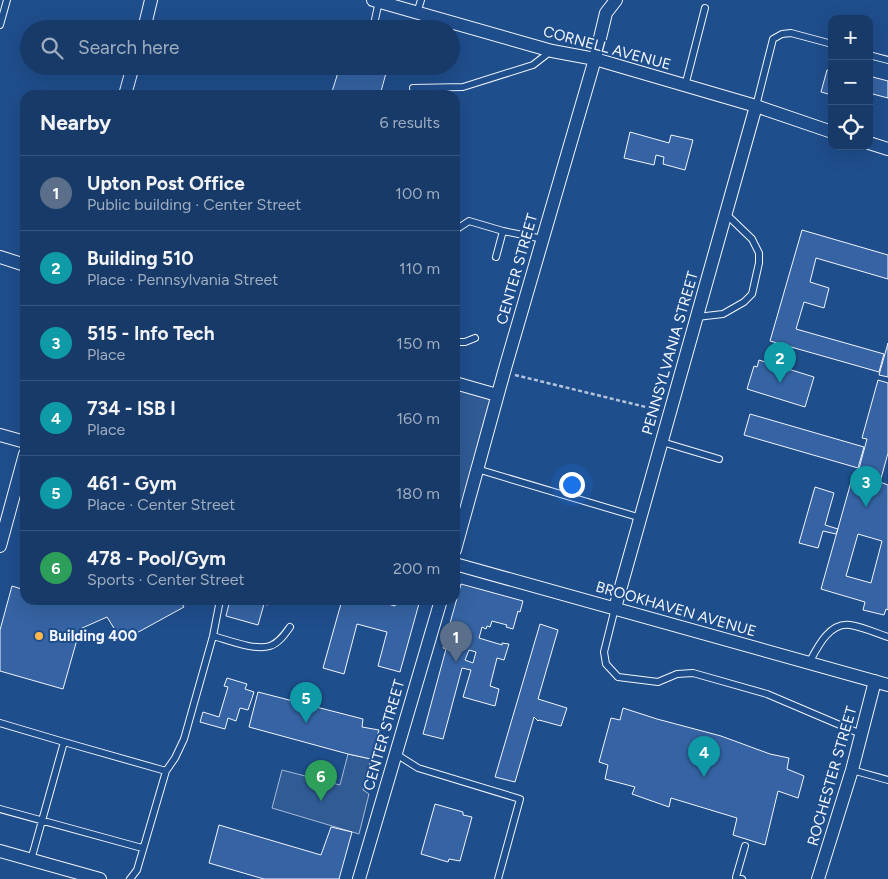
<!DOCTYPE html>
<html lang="en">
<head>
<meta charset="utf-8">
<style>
	:root { --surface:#173a69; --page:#20416f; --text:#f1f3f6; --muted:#9eadc0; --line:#36547d; --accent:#8abfa5 }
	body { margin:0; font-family:Figtree,sans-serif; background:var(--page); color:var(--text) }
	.controls { position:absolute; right:15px; top:15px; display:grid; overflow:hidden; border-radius:10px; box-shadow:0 5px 20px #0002 }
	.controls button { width:45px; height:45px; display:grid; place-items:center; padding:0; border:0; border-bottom:1px solid var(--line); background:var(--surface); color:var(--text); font:25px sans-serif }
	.you { position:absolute; left:571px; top:484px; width:18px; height:18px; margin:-12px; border:4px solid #fff; border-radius:50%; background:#1a73e8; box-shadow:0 0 0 8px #1a73e833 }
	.badge { display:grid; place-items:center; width:32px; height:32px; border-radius:50%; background:var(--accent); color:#fff; font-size:16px; font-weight:700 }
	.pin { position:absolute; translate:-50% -41px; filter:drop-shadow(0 1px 2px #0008) }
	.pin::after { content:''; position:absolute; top:26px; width:18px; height:15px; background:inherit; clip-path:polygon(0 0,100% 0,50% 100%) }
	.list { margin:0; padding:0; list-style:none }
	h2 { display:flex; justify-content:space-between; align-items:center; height:65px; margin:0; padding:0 20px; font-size:21px }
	h2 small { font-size:16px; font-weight:400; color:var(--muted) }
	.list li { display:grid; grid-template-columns:32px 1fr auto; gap:15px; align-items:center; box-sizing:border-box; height:75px; padding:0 20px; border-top:1px solid var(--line) }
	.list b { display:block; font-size:19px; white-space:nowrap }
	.list p { margin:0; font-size:16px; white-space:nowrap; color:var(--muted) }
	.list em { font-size:16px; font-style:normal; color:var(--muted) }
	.icon { flex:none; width:28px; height:28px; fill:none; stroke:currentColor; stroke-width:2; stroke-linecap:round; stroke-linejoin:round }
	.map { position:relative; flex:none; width:888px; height:879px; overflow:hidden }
	.search { position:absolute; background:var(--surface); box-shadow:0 5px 20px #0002; left:20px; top:20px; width:440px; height:55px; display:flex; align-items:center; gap:12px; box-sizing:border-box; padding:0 18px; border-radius:28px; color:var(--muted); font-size:19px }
	.panel { position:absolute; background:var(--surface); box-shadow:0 5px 20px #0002; left:20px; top:90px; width:440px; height:515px; border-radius:15px }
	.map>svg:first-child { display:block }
</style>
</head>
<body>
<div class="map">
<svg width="888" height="879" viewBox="0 0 888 879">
	<rect width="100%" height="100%" fill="#1f4e8c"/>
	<!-- park -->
	<path fill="#305b95" stroke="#a8bbd7" d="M455 383 497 395 455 550Z
		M348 754 371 759 363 790 369 794 359 834 272 808 282 770 340 785Z"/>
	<!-- building -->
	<path fill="#3563a3" stroke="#f2f6ff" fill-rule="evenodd" d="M340 66H388L380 95H331Z
		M827 70 832 71V95L821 92Z
		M869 76 888 81V98L869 93Z
		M630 132 669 143 671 135 693 140 685 170 663 164 664 157 656 155 654 165 624 158Z
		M802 230 888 255V279L816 258 810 282 829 288 824 308 804 302 796 329 884 354 879 372 770 341Z
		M888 343V377L879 375Z
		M759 360 814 377 805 407 747 389 754 366 757 367Z
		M878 380 888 383V453L880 482 888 485V610L886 609 884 615 863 610 865 602 821 589 853 475 857 476 867 439 862 438ZM858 534 882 541 871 583 846 576Z
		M750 414 864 447 858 468 744 435Z
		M815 487 834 493 825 525 838 529 836 534 823 531 818 548 799 543Z
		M461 584 523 601 520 612 518 611 513 629 506 627 507 625 492 621 490 627 487 626 486 629 482 627 479 638 502 645V643L509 644 504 660 497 658 490 686 499 689 495 706 463 697 471 670 462 668 443 739 423 734 446 649 443 648ZM469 650 476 652 473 663 465 660Z
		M12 586 25 590V600H57L64 602 68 600H180L184 607 122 641 107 617 80 629 63 689 0 671V630Z
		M230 600H279L278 603 269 600 268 605 264 604 258 625 226 616Z
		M342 600H375L395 606 397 600H420L400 672 378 666 387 632 357 624 344 674 323 668Z
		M540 624 558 630 538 699 567 708 561 726 539 720 538 721 534 717 515 782 495 777Z
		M227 678 247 684 245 689 254 692 248 710 240 708 236 721 228 718 225 729 200 722 203 712 219 717 228 687 224 686Z
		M258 692 363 719 362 727 379 730 371 759 348 754 249 727Z
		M623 708 657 719 721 736 770 754 789 758 787 769 804 776 798 798 778 791 765 845 733 835 737 818 671 798 669 807 632 794 635 787 605 779 608 765 599 762 611 718 620 720Z
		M435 804 463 812V815L472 817 460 861 449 859 448 862 421 854Z
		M219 825 321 855 331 827 352 832 339 879H264L209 863Z"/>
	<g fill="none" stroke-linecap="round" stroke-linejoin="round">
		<!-- lane casing -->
		<g stroke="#f2f6ff" stroke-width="8">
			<path id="lane" d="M417 13 421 0
				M0 25 7 0
				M373 29 379 1
				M869 55 888 60
				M685 86 705 8
				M413 88 463 87 533 65 551 51
				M756 106 773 39 782 34 791 33 832 44
				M455 235 457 229 469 221 503 231 543 239
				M496 257 503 231
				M697 317 723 314 744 302 752 294 759 263V253L752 239 726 214
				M455 342H465L475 338
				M662 442 719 459
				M477 469 641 518
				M615 608 604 652 606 664 618 677 658 682 677 674 693 673 767 694 861 734
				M213 636C228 640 255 651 270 646 279 643 285 634 290 627
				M809 663C817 648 829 622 850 625 863 627 876 633 888 637
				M0 723 64 742
				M396 754 418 768 520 799 498 879
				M852 770 888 780
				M166 771 175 758 184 739 213 636 220 600
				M0 809 142 848
				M31 860 64 742 166 771 137 870 130 879
				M742 879 736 877 745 846"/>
		</g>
		<!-- street casing -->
		<g stroke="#f2f6ff" stroke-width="14">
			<path id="street" d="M373 0 552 51 595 59 756 106 832 132
				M144 29 151 0
				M125 95 133 66
				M869 143 888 149
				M0 257 25 265
				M455 383 497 395
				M0 435 25 442
				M0 546 25 454
				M455 550 504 372 595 59 606 13 616 0
				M455 564 888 685
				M615 608 756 106
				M0 851 100 879
				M359 879 441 600
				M818 879 852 770 875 681"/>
		</g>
		<!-- path -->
		<path stroke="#b3c4dc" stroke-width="2.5" stroke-dasharray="4 2.5" stroke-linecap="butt" d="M515 375 658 410"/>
		<!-- lane -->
		<use href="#lane" stroke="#1f4e8c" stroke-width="6"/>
		<!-- street -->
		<use href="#street" stroke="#1f4e8c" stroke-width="12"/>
	</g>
	<!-- markers -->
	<circle fill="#ffb74d" stroke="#1f4e8c" stroke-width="2" cx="39" cy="636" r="5"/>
	<g text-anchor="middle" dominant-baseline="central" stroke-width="4" stroke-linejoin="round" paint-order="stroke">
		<!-- street labels -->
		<g font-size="15" fill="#f2f6ff" stroke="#1f4e8c">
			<text transform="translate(607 48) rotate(15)">CORNELL AVENUE</text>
			<text transform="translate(517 269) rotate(-74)">CENTER STREET</text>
			<text transform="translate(670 353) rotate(-74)">PENNSYLVANIA STREET</text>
			<text transform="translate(676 609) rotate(16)">BROOKHAVEN AVENUE</text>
			<text transform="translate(384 735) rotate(-74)">CENTER STREET</text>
			<text transform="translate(832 776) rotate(-74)">ROCHESTER STREET</text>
		</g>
		<!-- poi labels -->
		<g font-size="15" font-weight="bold" fill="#f2f6ff" stroke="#1f4e8c" text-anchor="start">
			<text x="49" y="636">Building 400</text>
		</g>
	</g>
</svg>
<div class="controls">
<button>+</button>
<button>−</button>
<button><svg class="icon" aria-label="locate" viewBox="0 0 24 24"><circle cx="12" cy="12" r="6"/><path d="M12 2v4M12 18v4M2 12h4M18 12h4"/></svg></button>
</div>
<div class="you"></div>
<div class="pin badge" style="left:456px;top:662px;background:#5c6f8a">1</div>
<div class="pin badge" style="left:780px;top:383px;background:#0f9aa8">2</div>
<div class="pin badge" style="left:866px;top:507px;background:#0f9aa8">3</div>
<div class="pin badge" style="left:704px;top:777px;background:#0f9aa8">4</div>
<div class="pin badge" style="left:306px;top:723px;background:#0f9aa8">5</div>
<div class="pin badge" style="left:321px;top:801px;background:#2e9e5b">6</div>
<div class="search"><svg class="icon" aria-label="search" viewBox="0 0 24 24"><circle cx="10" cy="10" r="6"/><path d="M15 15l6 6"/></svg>Search here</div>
<section class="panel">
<h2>Nearby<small>6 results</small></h2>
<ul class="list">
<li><span class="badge" style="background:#5c6f8a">1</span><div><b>Upton Post Office</b><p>Public building · Center Street</p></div><em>100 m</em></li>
<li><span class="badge" style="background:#0f9aa8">2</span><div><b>Building 510</b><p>Place · Pennsylvania Street</p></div><em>110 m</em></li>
<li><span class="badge" style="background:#0f9aa8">3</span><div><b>515 - Info Tech</b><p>Place</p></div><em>150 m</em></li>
<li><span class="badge" style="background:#0f9aa8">4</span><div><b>734 - ISB I</b><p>Place</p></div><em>160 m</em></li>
<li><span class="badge" style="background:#0f9aa8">5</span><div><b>461 - Gym</b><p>Place · Center Street</p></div><em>180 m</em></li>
<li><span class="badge" style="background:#2e9e5b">6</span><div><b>478 - Pool/Gym</b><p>Sports · Center Street</p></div><em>200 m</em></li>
</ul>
</section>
</div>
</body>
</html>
